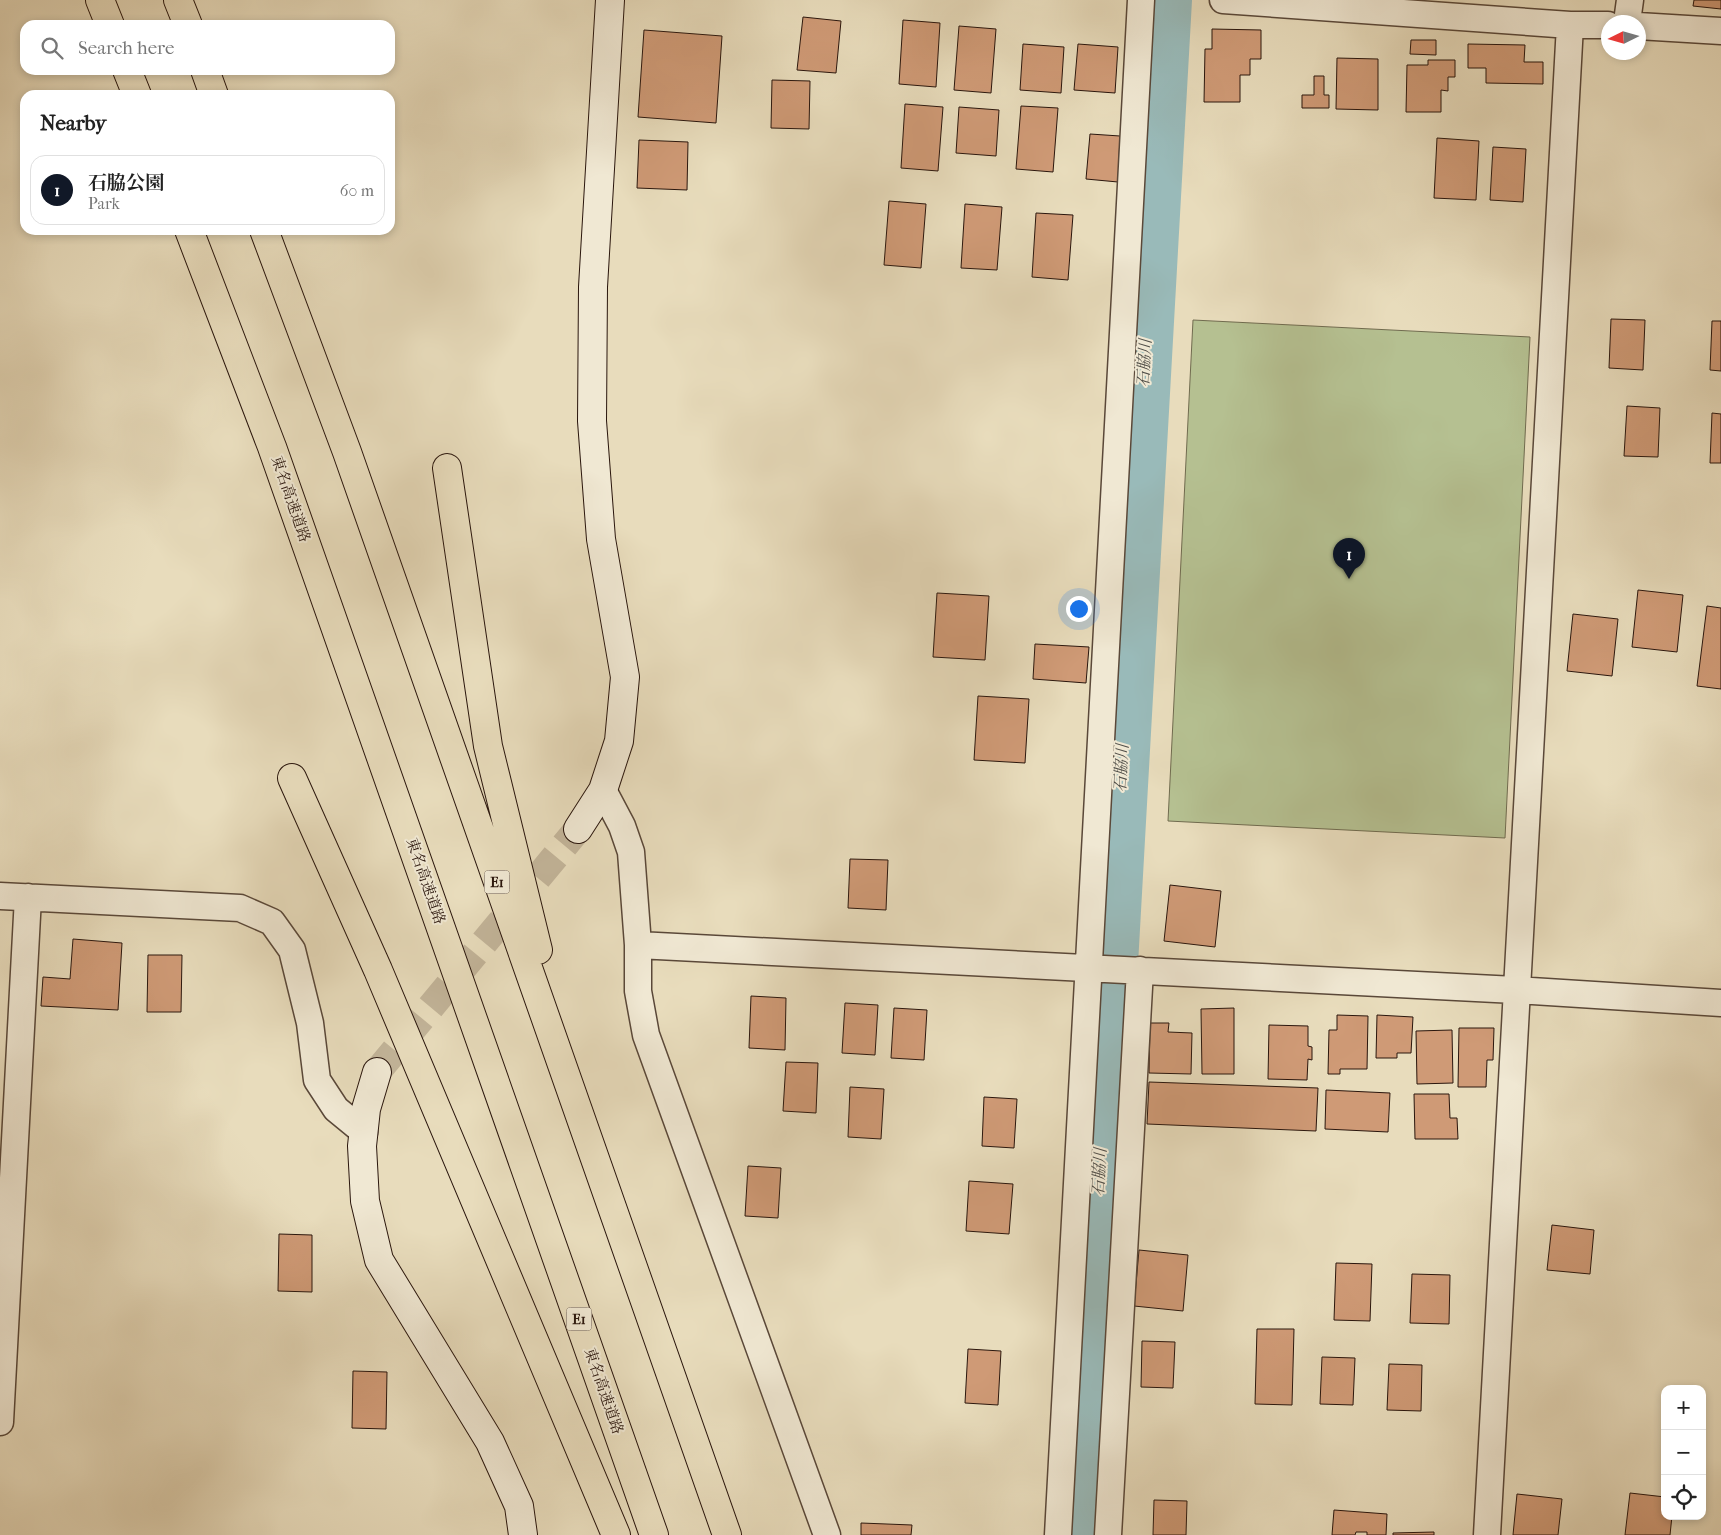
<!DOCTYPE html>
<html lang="en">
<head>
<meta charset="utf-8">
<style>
	:root { --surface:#fff; --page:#f2f2f2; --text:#222; --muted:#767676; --line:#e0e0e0; --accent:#111827 }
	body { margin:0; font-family:"IM FELL French Canon","Noto Serif JP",serif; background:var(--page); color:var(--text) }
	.controls { position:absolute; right:15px; bottom:15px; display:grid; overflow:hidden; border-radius:10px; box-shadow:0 2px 8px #0003 }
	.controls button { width:45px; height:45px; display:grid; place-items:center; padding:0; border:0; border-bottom:1px solid var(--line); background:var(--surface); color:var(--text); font:25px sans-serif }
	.compass { position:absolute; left:1601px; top:15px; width:45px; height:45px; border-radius:50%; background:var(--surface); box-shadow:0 2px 8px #0003; rotate:265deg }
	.you { position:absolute; left:1078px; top:608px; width:18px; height:18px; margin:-12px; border:4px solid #fff; border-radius:50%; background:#1a73e8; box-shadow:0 0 0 8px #1a73e833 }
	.badge { display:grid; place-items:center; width:32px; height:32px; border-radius:50%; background:var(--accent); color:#fff; font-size:16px; font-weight:700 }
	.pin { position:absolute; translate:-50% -41px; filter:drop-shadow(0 1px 2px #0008) }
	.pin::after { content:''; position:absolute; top:26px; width:18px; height:15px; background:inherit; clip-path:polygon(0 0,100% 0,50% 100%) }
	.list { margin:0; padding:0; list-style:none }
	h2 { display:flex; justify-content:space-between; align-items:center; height:65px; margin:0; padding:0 20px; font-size:21px }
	h2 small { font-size:16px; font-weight:400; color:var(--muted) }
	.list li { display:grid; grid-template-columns:32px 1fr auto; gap:15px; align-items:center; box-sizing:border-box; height:70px; margin:0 10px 10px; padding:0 10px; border:1px solid var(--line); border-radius:15px }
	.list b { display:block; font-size:19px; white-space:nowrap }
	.list p { margin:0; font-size:16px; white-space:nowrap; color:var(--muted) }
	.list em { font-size:16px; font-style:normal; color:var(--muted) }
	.icon { flex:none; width:28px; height:28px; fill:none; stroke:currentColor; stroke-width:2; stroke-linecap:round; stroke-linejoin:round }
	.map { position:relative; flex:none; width:1721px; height:1535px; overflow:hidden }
	.search { position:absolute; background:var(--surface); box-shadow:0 2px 8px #0003; left:20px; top:20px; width:375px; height:55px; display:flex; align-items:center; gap:12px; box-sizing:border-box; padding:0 18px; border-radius:15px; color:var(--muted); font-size:19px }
	.panel { position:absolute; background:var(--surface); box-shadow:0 2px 8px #0003; left:20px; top:90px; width:375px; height:145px; border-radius:15px }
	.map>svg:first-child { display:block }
</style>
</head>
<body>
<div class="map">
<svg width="1721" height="1535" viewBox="0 0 1721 1535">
	<rect width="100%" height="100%" fill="#e8dcbc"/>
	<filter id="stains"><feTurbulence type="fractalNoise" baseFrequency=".004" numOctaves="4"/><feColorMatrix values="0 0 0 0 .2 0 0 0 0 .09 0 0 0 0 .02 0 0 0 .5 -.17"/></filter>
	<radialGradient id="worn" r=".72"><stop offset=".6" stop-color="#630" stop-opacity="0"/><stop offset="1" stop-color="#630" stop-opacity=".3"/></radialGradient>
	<!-- green -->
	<path fill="#b5c091" stroke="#706b4f" d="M1193 320 1530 337 1505 838 1168 821Z"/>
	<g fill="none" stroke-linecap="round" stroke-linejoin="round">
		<!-- river -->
		<path stroke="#99bab9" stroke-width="56" d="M1078 1535 1164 0"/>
	</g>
	<!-- building -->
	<path fill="#cf9a76" stroke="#2a160d" d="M1694 0H1721V9L1693 6Z
		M803 17 841 21 836 73 797 70Z
		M903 20 940 23 936 87 899 84Z
		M959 26 996 29 991 93 954 90Z
		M1212 29 1261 30V59H1250V75H1240V102H1204L1205 49H1212Z
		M644 30 722 36 716 123 638 117Z
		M1411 40H1436V55L1410 54Z
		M1023 44 1064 47 1061 93 1020 90Z
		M1078 44 1118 47 1115 93 1074 90Z
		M1468 44 1525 45 1524 62H1543V84L1486 83V68H1468Z
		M1337 58 1378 59V110L1336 109Z
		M1428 60H1455V77H1448V91L1441 90V112H1406L1407 65H1428Z
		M1314 76H1324V95H1329V108H1302V95H1314Z
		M772 80 810 81 809 129 771 128Z
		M905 104 943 107 938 171 901 168Z
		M1021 106 1058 108 1053 172 1016 169Z
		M959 107 999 110 996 156 956 153Z
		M1090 134 1120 136 1118 182 1086 179Z
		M1437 138 1479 141 1476 200 1434 198Z
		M639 140 688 142 687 190 637 188Z
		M1493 147 1526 149 1523 202 1490 200Z
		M889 201 926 204 921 268 884 265Z
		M965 204 1002 207 997 270 961 268Z
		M1036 213 1073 215 1068 280 1032 277Z
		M1611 319 1645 320 1643 370 1609 368Z
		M1712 321H1721V371L1710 370Z
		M1627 406 1660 408 1658 457 1624 456Z
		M1712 413 1721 414V463H1710Z
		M1638 590 1683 595 1677 652 1632 647Z
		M937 593 989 596 985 660 933 657Z
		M1707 606 1721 608V689L1697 686Z
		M1573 614 1618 619 1612 676 1567 671Z
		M1035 644 1089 647 1086 683 1033 679Z
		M978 696 1029 699 1025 763 974 760Z
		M850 859 888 860 886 910 848 908Z
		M1170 885 1221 891 1215 947 1164 941Z
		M73 939 122 943 118 1010 41 1006 43 977 70 979Z
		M148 955H182L181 1012H147Z
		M751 996 786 998 785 1050 749 1048Z
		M845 1003 878 1005 875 1055 842 1053Z
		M894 1008 927 1010 924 1060 891 1058Z
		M1234 1008V1074H1202L1201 1009Z
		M1337 1015 1368 1016 1367 1069H1340V1074H1328L1329 1030H1337Z
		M1377 1015 1413 1017 1411 1053H1397V1058H1376Z
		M1150 1023H1169L1168 1032 1192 1033 1191 1074 1149 1073Z
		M1269 1025 1308 1026V1046L1312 1047V1060L1308 1059 1307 1080 1268 1079Z
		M1459 1028H1494L1493 1060H1487L1486 1087H1458Z
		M1452 1030 1453 1083 1417 1084 1416 1031Z
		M786 1062 818 1063 816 1113 783 1111Z
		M1149 1082 1318 1088 1316 1131 1147 1124Z
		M850 1087 884 1089 881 1139 848 1137Z
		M1326 1090 1390 1093 1388 1132 1325 1129Z
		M1414 1094H1449L1450 1118H1457L1458 1139H1415Z
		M984 1097 1017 1099 1014 1148 982 1146Z
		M748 1166 781 1168 778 1218 745 1216Z
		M969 1181 1013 1184 1009 1234 966 1231Z
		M1552 1225 1594 1230 1590 1274 1547 1270Z
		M279 1234 312 1235V1292L278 1291Z
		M1139 1250 1188 1255 1183 1311 1134 1306Z
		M1336 1263 1372 1264 1370 1321 1334 1320Z
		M1412 1274 1450 1275 1449 1324 1410 1323Z
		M1257 1329H1294L1292 1405 1255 1404Z
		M1142 1341 1175 1342 1173 1388 1141 1387Z
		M968 1349 1001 1351 998 1405 965 1403Z
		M1322 1357 1355 1358 1353 1405 1320 1404Z
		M1389 1364 1422 1365 1421 1411 1387 1410Z
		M353 1371 387 1372 386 1429 352 1428Z
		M1630 1493 1665 1497V1516H1672L1670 1535H1625Z
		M1517 1494 1562 1499 1558 1535H1513Z
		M1154 1500 1187 1501 1186 1535H1153Z
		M1334 1510 1387 1514 1386 1535H1367V1532H1356L1355 1535H1332Z
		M861 1523 912 1525 911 1535H861Z
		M1434 1532V1535H1393V1533Z"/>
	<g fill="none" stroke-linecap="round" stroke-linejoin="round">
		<!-- secondary-tunnel -->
		<path stroke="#c2b499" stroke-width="28" stroke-dasharray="28 14" stroke-linecap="butt" d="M377 1072 578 829"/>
		<!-- street casing -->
		<g stroke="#5a4839" stroke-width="29">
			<path id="street" d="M1223 0 1570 25H1608
				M1627 22 1630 0
				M1638 26 1721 31
				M603 790 622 826 631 852 638 945V991L646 1035 827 1535
				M0 896 240 908 272 922 292 950 310 1023 317 1080 336 1109 364 1132
				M638 945 1515 990 1721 1003
				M0 1422 28 897
				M1058 1535 1141 0
				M1108 1535 1140 970
				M1487 1535 1570 25"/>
		</g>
		<!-- secondary casing -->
		<g stroke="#2a160d" stroke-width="30">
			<path id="secondary" d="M578 829 603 790 619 741 625 677 601 539 592 421 593 287 610 0
				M377 1072 366 1109 362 1146 365 1201 379 1260 490 1442 519 1506 523 1535"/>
		</g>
		<!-- highway casing -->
		<g stroke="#2a160d" stroke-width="30">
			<path id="highway" d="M100 0 110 25
				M178 0 188 25
				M127 70 137 95
				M205 70 214 95
				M189 230 272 447 654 1535
				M264 230 347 452 727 1535
				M447 468 488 746 538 950
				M292 778 378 970 616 1535"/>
		</g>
		<!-- street -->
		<use href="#street" stroke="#f0e8d3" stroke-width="26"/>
		<!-- secondary -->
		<use href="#secondary" stroke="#f0e8d3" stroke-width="28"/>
		<!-- highway -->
		<use href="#highway" stroke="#e8dcbc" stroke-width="28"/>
	</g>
	<g text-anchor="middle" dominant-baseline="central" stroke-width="4" stroke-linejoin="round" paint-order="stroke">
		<!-- shield labels -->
		<g fill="#f0e8d3" stroke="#655548" stroke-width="1">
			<rect x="484.5" y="870.5" width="25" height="23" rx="4"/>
			<rect x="566.5" y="1307.5" width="25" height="23" rx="4"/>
		</g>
		<g font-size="14" font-weight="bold" fill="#2a160d">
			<text x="497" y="882">E1</text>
			<text x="579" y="1319">E1</text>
		</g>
		<!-- street labels -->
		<g font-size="15" fill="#2a160d" stroke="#f0e8d3">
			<text transform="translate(291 499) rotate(71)">東名高速道路</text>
			<text transform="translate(426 881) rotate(71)">東名高速道路</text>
			<text transform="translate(604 1391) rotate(71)">東名高速道路</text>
		</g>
		<!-- water labels -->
		<g font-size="16" font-style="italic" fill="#514f49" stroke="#f0e8d3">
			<text transform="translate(1144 363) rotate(-87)">石脇川</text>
			<text transform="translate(1121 768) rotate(-87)">石脇川</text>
			<text transform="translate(1099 1172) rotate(-87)">石脇川</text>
		</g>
	</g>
	<rect width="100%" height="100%" filter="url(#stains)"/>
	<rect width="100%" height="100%" fill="url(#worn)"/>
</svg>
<div class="controls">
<button>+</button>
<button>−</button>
<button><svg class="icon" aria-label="locate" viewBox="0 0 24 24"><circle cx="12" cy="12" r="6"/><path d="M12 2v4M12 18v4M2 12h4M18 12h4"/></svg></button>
</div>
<svg class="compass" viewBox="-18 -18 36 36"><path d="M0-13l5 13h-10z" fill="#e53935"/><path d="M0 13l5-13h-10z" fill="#767676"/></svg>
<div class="you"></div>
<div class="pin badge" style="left:1349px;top:579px">1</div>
<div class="search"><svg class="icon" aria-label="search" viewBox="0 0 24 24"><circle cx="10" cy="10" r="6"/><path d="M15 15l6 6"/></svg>Search here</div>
<section class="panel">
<h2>Nearby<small></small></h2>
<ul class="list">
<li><span class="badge">1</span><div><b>石脇公園</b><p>Park</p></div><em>60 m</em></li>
</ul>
</section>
</div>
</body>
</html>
